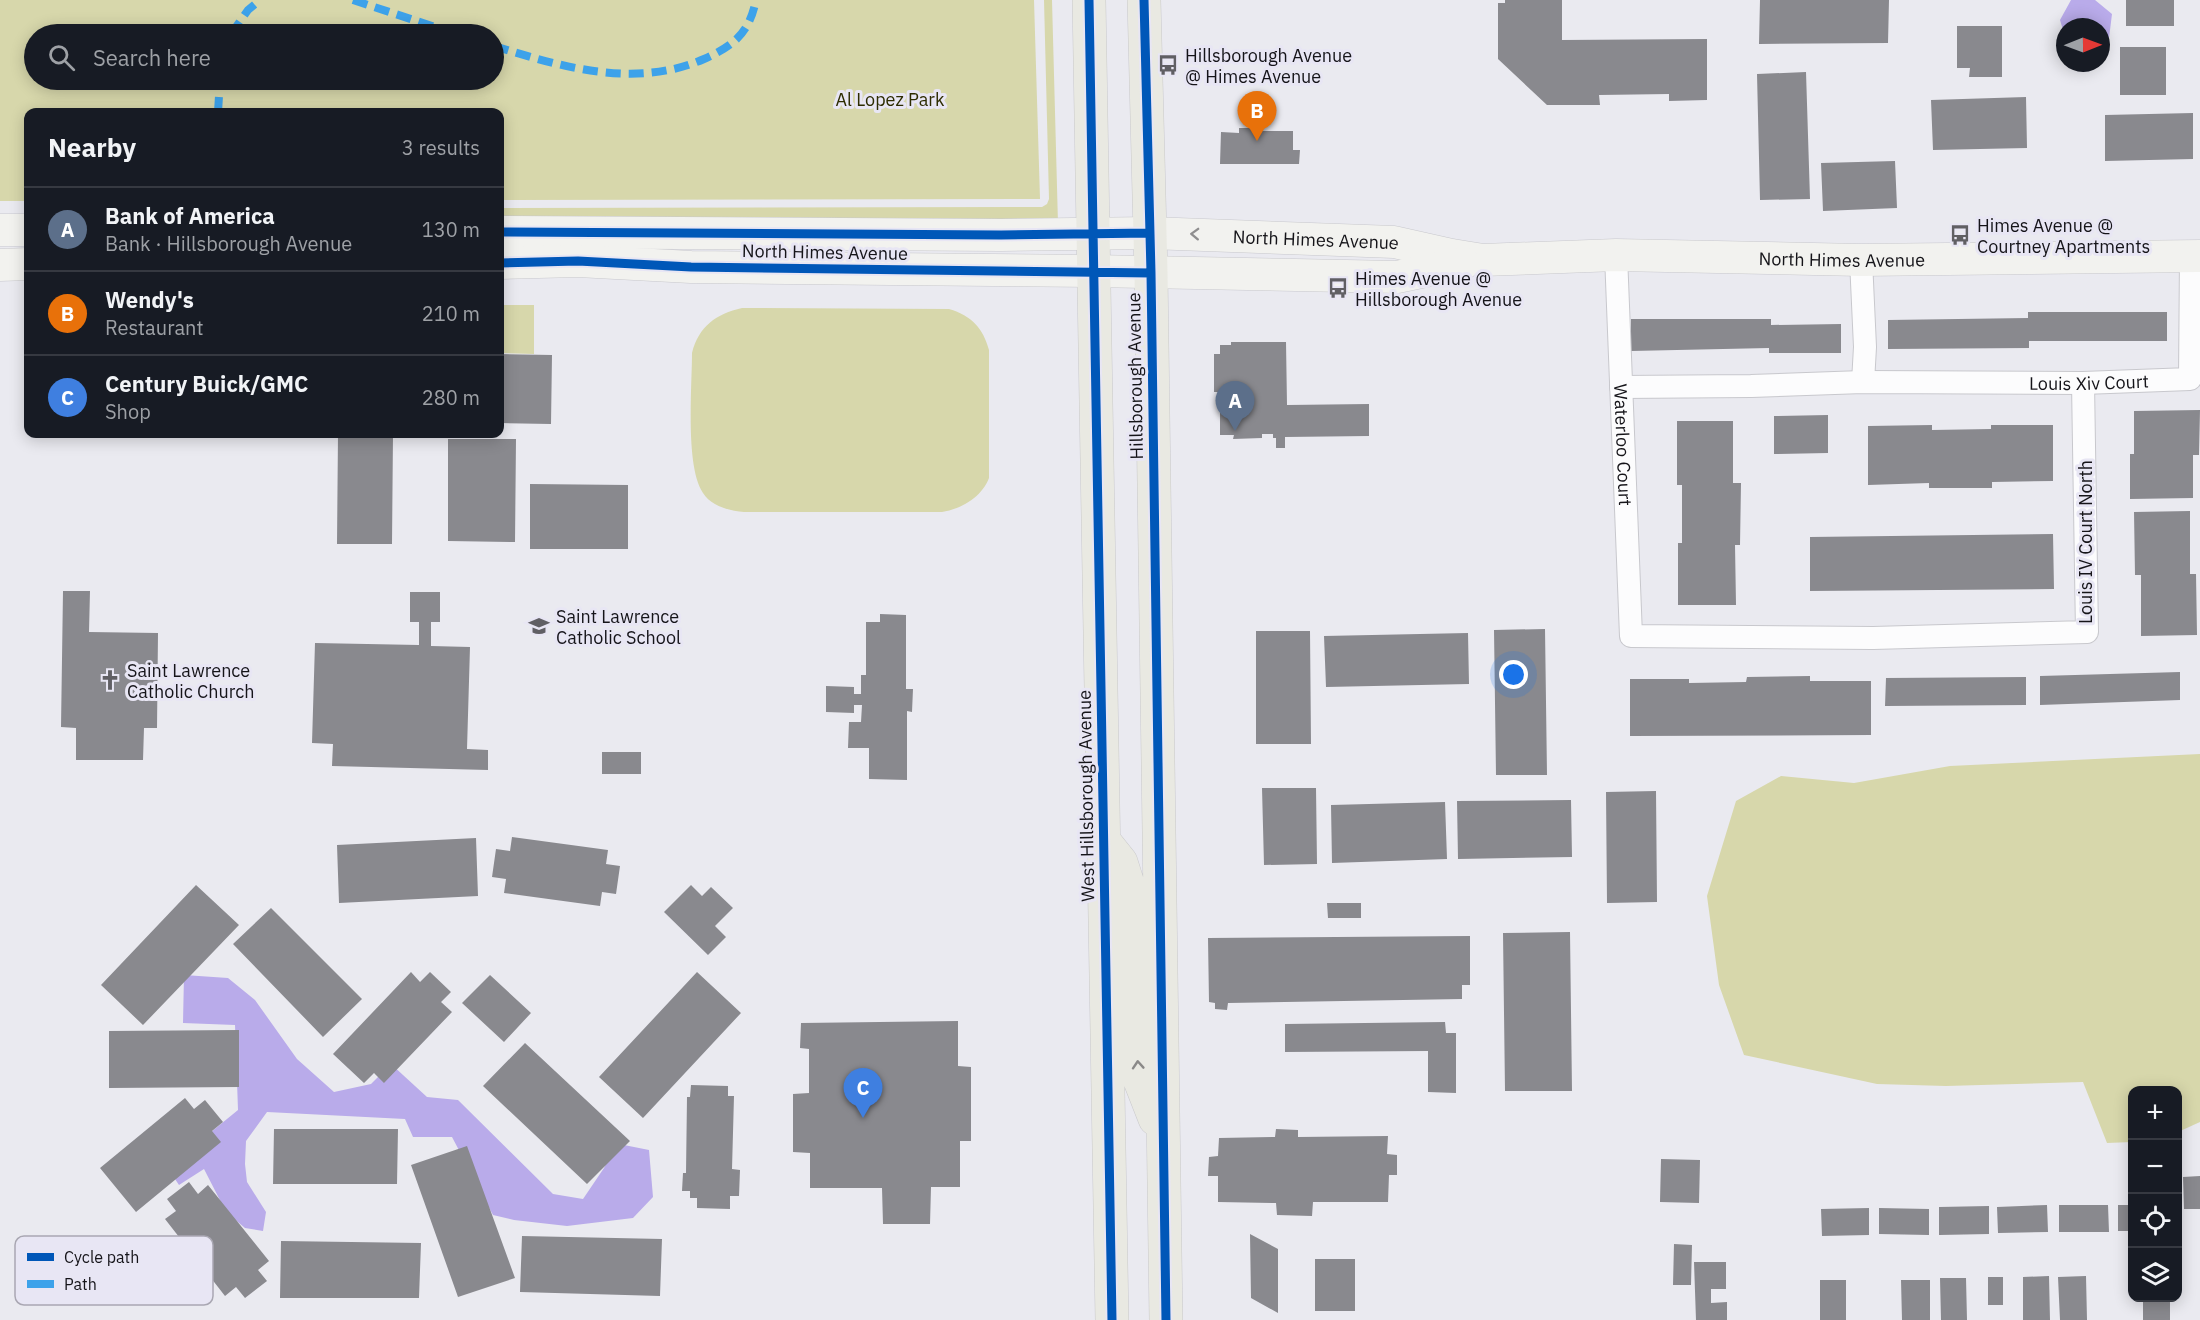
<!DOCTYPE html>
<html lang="en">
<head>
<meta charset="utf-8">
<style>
	:root { --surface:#171b24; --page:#242831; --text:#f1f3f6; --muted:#9ea1a6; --line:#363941; --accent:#8c9099 }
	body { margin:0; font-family:"IBM Plex Sans",sans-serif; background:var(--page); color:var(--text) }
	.controls { position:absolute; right:18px; bottom:18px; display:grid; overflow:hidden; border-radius:12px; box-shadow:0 3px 15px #0003 }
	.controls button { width:54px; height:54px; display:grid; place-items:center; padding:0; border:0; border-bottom:2px solid var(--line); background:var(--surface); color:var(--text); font:30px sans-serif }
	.compass { position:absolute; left:2056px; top:18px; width:54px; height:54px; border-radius:50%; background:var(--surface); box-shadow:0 3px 15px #0003; rotate:89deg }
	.you { position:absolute; left:1514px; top:675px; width:21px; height:21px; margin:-15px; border:4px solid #fff; border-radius:50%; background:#1a73e8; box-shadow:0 0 0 9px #1a73e833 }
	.badge { display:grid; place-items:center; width:39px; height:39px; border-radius:50%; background:var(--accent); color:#fff; font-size:20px; font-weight:700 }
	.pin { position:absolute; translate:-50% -50px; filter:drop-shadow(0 2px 3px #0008) }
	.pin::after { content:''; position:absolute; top:32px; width:21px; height:18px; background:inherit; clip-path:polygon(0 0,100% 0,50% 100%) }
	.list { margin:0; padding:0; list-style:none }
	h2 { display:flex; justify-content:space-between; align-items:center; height:78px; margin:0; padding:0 24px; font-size:26px }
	h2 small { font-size:20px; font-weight:400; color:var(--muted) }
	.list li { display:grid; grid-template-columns:39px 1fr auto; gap:18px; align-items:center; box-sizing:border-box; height:84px; padding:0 24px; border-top:2px solid var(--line) }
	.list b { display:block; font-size:22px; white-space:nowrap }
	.list p { margin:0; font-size:20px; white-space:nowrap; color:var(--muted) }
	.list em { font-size:20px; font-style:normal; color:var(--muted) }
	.icon { flex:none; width:33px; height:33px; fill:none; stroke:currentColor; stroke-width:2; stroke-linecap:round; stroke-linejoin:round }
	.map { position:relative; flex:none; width:2200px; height:1320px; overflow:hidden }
	.search { position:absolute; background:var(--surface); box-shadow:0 3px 15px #0003; left:24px; top:24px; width:480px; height:66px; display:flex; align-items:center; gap:15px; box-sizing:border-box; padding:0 21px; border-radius:33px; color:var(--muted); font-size:22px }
	.panel { position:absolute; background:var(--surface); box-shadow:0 3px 15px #0003; left:24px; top:108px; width:480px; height:330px; border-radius:12px }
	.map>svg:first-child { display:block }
</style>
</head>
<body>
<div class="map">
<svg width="2200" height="1320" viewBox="0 0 2200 1320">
	<rect width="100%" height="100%" fill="#eaeaf0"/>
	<!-- green -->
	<path fill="#d7d7ab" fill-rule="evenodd" d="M0 0H1034L1040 199 500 200V112H28V201H0ZM494 34V80H34V34Z
		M1044 0H1052L1058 224 500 222V208L1042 207 1047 204 1049 199Z
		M500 305H534V354L500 353Z
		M742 308 949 309C972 316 983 328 989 350V478C982 497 961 509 942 512H744C730 511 711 506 703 493 685 466 692 387 692 353 699 326 716 314 742 308Z
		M2200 754V1122L2178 1132V1090H2132V1142L2107 1143 2083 1082 1946 1086 1877 1084 1744 1055 1719 985 1707 896 1736 801 1781 776 1854 783 1950 766Z"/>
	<!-- water -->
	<path fill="#b9abea" d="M2071 0H2095L2112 14 2109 38 2101 46V27H2065V32L2063 30 2060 20Z
		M184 975 228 978 255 1000 297 1059 334 1092 371 1084 391 1064 427 1097 458 1100 553 1194 583 1199 604 1168 613 1149 624 1145 649 1150 653 1197 633 1218 567 1226 514 1220 493 1215 452 1137H413L405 1119 267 1112 246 1141 245 1164 247 1182 266 1212 263 1231 245 1228 226 1212 204 1169 179 1185 171 1173 189 1150 238 1110 235 1025 183 1023Z"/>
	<!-- building -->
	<path fill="#89898e" d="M1505 0H1562V40L1707 39V100L1669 101V94L1599 95 1600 105H1547L1498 59V3H1505Z
		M1760 0H1889L1888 43 1759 44Z
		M2126 0H2174V26H2126Z
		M1957 26H2002V77H1969L1970 68H1957Z
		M2120 47H2166V95H2120Z
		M1806 72 1810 199 1760 200 1757 74Z
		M2026 97 2027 148 1933 150 1931 100Z
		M2193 113V159L2105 161V115Z
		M1239 128H1262V131H1293V150H1300L1299 164H1220L1221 132 1239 133Z
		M1895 161 1897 208 1823 211 1821 163Z
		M2028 312H2167V341H2029V348L1888 349V320L2028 318Z
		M1631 319H1771V325L1841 324V353H1769V348L1631 351Z
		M1231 342H1286L1287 405 1369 404V436L1285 437V448H1276V438H1273V434H1262V438L1233 439 1234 435H1220V392H1214V354H1220V345H1231Z
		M500 354 552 355 551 424 500 423Z
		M2200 410 2199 455H2193V498L2130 499V454H2134V411Z
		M1828 415V453L1774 454V416Z
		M1677 421H1733V483H1741L1740 545H1735L1736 605H1678V543H1682V485H1677Z
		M1932 425V430L1991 429V425H2053V481L1992 482V488H1929V483L1868 485V426Z
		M338 434H393L392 544H337Z
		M448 439H516L515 542 448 541Z
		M530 484 628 485V549H530Z
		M2190 511V574H2196L2197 635 2141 636V575H2135L2134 512Z
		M2053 534 2054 589 1810 591V537Z
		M63 591H90L89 632 158 633 157 728H144L143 760H76V728L61 727Z
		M410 592H440V622H431V646L470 647 467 749 488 750V770L332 766 333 744 312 743 315 643 419 645V622H410Z
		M880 614 906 615V689H913L912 712 907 711V780L869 779V748H848L849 722H861L862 705H854V713L826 712V686L854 687V694H861V675H866V622H880Z
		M1545 629 1547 775H1496L1494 630Z
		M1256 631H1310L1311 744H1256Z
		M1468 633 1469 684 1326 687 1324 636Z
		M2180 672V700L2040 705V676Z
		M1810 676V681H1871V735L1630 736V679H1689V683L1746 682 1747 677Z
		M2026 677V705L1885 706 1886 678Z
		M602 752H641V774H602Z
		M1262 788H1316L1317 864 1264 865Z
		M1656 791 1657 902 1607 903 1606 792Z
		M1571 800 1572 857 1458 859 1457 801Z
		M1445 802 1447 859 1332 863 1331 805Z
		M512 837 608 850 606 864 620 866 616 894 602 892 600 906 504 893 506 879 492 877 496 849 510 851Z
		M476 838 478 896 339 903 337 845Z
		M196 885 239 925 143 1025 101 985Z
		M691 885 702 896 711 887 733 908 715 926 726 937 708 955 664 912Z
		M1327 903H1361V918H1328Z
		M271 908 362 999 323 1037 233 944Z
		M1570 932 1572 1091H1505L1503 933Z
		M1470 936V985H1462V999L1228 1003 1227 1010 1215 1009V1003L1209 1002 1208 938Z
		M411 972 420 982 430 972 451 992 441 1002 452 1012 384 1083 374 1073 364 1083 333 1054Z
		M697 972 741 1013 643 1118 599 1077Z
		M490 975 531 1013 504 1042 462 1003Z
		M958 1021V1066L971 1067V1141H960V1187H931L930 1224H883L882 1188H810V1153L793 1152V1094L809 1093V1049L800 1048 801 1023Z
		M1445 1022 1446 1033H1456V1093L1428 1092V1051L1285 1052V1024Z
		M239 1030V1087L109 1088V1031Z
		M525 1043 630 1141 587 1184 483 1086Z
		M691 1085 728 1086V1096H734L732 1169 740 1170 739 1196H730V1209L697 1208V1198H690V1191H682L683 1173H686L687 1097H690Z
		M185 1098 194 1109 205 1100 223 1122 212 1131 221 1142 136 1212 100 1168Z
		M274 1129H398L397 1184H273Z
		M1276 1129 1298 1130V1137L1388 1136 1387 1154 1397 1155V1175H1389L1388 1202H1313L1312 1216 1277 1215 1276 1203 1218 1202V1176H1208L1209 1157 1218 1156 1219 1138 1275 1137Z
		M467 1146 515 1278 458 1297 411 1165Z
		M1661 1159 1700 1160 1699 1203 1660 1202Z
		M2200 1176V1209H2184L2183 1177Z
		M189 1182 198 1194 208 1185 269 1261 258 1270 267 1281 245 1298 236 1287 225 1296 165 1219 176 1211 167 1199Z
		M2047 1205 2048 1232 1998 1233 1997 1207Z
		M2059 1205H2108L2109 1232H2059Z
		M2118 1205H2132V1231H2118Z
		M1989 1206V1234L1939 1235V1207Z
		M1869 1208V1235L1822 1236 1821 1209Z
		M1879 1208 1929 1209V1235L1879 1234Z
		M1250 1234 1278 1249V1313L1251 1298Z
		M522 1236 662 1239 660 1296 520 1292Z
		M281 1241 421 1243 419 1298H280Z
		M1674 1244 1692 1245 1691 1285H1673Z
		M1315 1259H1355V1311H1315Z
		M1694 1262H1726V1289H1711V1303L1727 1302V1320H1696Z
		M2049 1276 2050 1320H2023V1277Z
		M2086 1276 2087 1320H2060L2058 1277Z
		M1988 1277H2003V1305H1988Z
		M1940 1278H1966L1967 1320H1941Z
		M1820 1280H1846V1320H1820Z
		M1901 1280H1930V1320H1902Z
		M2143 1298H2170V1320H2143Z"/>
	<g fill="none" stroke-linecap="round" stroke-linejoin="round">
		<!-- street casing -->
		<g stroke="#c8c8cd" stroke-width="24">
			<g id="street">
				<path id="s1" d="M1616 255 1631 636 1873 638 2087 632 2083 383"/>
				<path d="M1861 260 1865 347 1863 382"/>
				<path id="s2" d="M1621 387 1751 386 1863 382 2083 383 2190 379 2191 256"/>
			</g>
		</g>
		<!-- secondary casing -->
		<g stroke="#c8c8cd" stroke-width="33">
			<g id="secondary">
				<path d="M0 230H28"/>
				<path id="s3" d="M500 232 1001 235 1150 233 1394 242 1452 255 1483 260 1616 255 1861 260 2200 256"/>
				<path d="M500 263 578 261 691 267 1093 271 1397 277 1464 263"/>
				<path d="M0 265 28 264"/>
			</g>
		</g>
		<!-- primary casing -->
		<g stroke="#c9c9cb" stroke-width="34">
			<path id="primary" d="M1089 0 1112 1320
				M1144 0 1151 273 1166 1320
				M1105 842 1121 862 1132 897 1137 1073 1155 1119"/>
		</g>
		<!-- street -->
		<use href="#street" stroke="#fcfcfd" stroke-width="22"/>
		<!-- secondary -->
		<use href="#secondary" stroke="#f2f2ef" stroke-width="32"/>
		<!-- primary -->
		<use href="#primary" stroke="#e9e9e2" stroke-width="33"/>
		<!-- quiet -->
		<path stroke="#3da2ea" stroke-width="8" stroke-dasharray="15 8" stroke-linecap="butt" d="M353 0 456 34
			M231 34 248 10 260 0
			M494 46C562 67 635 89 704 59 735 45 749 33 756 0
			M218 112 220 80"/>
		<!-- cycleway casing -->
		<g stroke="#e8e6f4" stroke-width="13">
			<path id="cycleway" d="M1089 0 1112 1320
				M1144 0 1151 273 1166 1320
				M500 232 1001 235 1150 233
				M500 263 578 261 691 267 1151 273"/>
		</g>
		<!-- cycleway -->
		<use href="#cycleway" stroke="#0057b8" stroke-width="9"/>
	</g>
	<!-- one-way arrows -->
	<defs><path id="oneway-chevron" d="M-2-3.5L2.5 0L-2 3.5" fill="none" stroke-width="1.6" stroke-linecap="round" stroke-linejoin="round" transform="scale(1.5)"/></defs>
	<use stroke="#8f8e8f" href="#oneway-chevron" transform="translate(1195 234) rotate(-178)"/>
	<use stroke="#8a8988" href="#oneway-chevron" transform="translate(1138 1065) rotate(-94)"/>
	<!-- icons -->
	<defs>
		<g id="bus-bare" transform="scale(1.62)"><path d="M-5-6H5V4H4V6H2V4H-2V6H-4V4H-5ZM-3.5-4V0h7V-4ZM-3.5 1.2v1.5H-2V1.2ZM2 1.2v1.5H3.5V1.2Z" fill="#605f64" stroke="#e8e6f4" stroke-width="2.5" paint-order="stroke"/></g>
		<g id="school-bare" transform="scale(1.62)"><path d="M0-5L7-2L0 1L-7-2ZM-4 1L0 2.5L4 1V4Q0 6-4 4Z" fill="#605f64" stroke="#e8e6f4" stroke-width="2.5" paint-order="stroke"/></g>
		<g id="church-bare" transform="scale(1.62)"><path d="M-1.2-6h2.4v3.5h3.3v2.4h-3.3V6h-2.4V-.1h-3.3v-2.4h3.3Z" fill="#605f64" stroke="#e8e6f4" stroke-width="2.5" paint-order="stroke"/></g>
	</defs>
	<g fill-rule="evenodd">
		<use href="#bus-bare" x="1168" y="65"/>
		<use href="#bus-bare" x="1960" y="235"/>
		<use href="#bus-bare" x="1338" y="288"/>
		<use href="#school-bare" x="539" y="626"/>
		<use href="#church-bare" x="110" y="680"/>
	</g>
	<g text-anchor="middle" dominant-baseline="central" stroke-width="6" stroke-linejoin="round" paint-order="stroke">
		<!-- poi labels -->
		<g font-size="18" fill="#151419" stroke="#e8e6f4" text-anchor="start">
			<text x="1185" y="55">Hillsborough Avenue<tspan x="1185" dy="21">@ Himes Avenue</tspan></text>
			<text x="1977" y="225">Himes Avenue @<tspan x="1977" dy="21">Courtney Apartments</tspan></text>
			<text x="1355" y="278">Himes Avenue @<tspan x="1355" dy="21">Hillsborough Avenue</tspan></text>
			<text x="556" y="616">Saint Lawrence<tspan x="556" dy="21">Catholic School</tspan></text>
			<text x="127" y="670">Saint Lawrence<tspan x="127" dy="21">Catholic Church</tspan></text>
		</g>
		<!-- park labels -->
		<g font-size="18" fill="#2d2c00" stroke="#e8e6f4">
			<text x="890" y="99">Al Lopez Park</text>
		</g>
		<!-- street labels -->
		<g font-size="18" fill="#151419" stroke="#e8e6f4">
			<text stroke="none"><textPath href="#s3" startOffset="816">North Himes Avenue</textPath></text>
			<text transform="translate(825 252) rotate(1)">North Himes Avenue</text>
			<text stroke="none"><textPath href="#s3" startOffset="1344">North Himes Avenue</textPath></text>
			<text transform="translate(1135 376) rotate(-91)">Hillsborough Avenue</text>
			<text stroke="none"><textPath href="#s2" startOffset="468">Louis Xiv Court</textPath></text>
			<text stroke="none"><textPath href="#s1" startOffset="190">Waterloo Court</textPath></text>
			<text transform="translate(2085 542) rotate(-90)">Louis IV Court North</text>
			<text transform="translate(1086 796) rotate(-91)">West Hillsborough Avenue</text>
		</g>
	</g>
	<!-- legend -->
	<rect x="15" y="1236" width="198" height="69" rx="9" fill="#e8e6f4" stroke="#a9a7b2" stroke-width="1.5"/>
	<rect x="27" y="1253" width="27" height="8" fill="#0057b8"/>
	<rect x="27" y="1280" width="27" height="8" fill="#3da2ea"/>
	<g font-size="16" fill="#151419">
		<text x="64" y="1263">Cycle path</text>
		<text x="64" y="1290">Path</text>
	</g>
</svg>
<div class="controls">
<button>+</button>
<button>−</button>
<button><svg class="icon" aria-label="locate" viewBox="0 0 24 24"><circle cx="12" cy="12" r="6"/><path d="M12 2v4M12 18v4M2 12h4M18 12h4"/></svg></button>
<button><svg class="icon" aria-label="layers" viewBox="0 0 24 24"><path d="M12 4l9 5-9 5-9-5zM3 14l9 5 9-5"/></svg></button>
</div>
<svg class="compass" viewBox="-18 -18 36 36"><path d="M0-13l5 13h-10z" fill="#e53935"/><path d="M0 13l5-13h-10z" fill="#9ea1a6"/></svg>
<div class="you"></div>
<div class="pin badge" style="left:1235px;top:431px;background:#5c6f8a">A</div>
<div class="pin badge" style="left:1257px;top:141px;background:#e8710a">B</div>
<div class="pin badge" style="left:863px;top:1118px;background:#3f7fe0">C</div>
<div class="search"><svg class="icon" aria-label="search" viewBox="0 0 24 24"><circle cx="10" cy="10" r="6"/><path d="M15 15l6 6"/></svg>Search here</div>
<section class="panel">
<h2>Nearby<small>3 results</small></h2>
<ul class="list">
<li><span class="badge" style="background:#5c6f8a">A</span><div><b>Bank of America</b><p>Bank · Hillsborough Avenue</p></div><em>130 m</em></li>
<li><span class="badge" style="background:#e8710a">B</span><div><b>Wendy's</b><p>Restaurant</p></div><em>210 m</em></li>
<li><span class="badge" style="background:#3f7fe0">C</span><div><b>Century Buick/GMC</b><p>Shop</p></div><em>280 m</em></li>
</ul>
</section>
</div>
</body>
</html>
